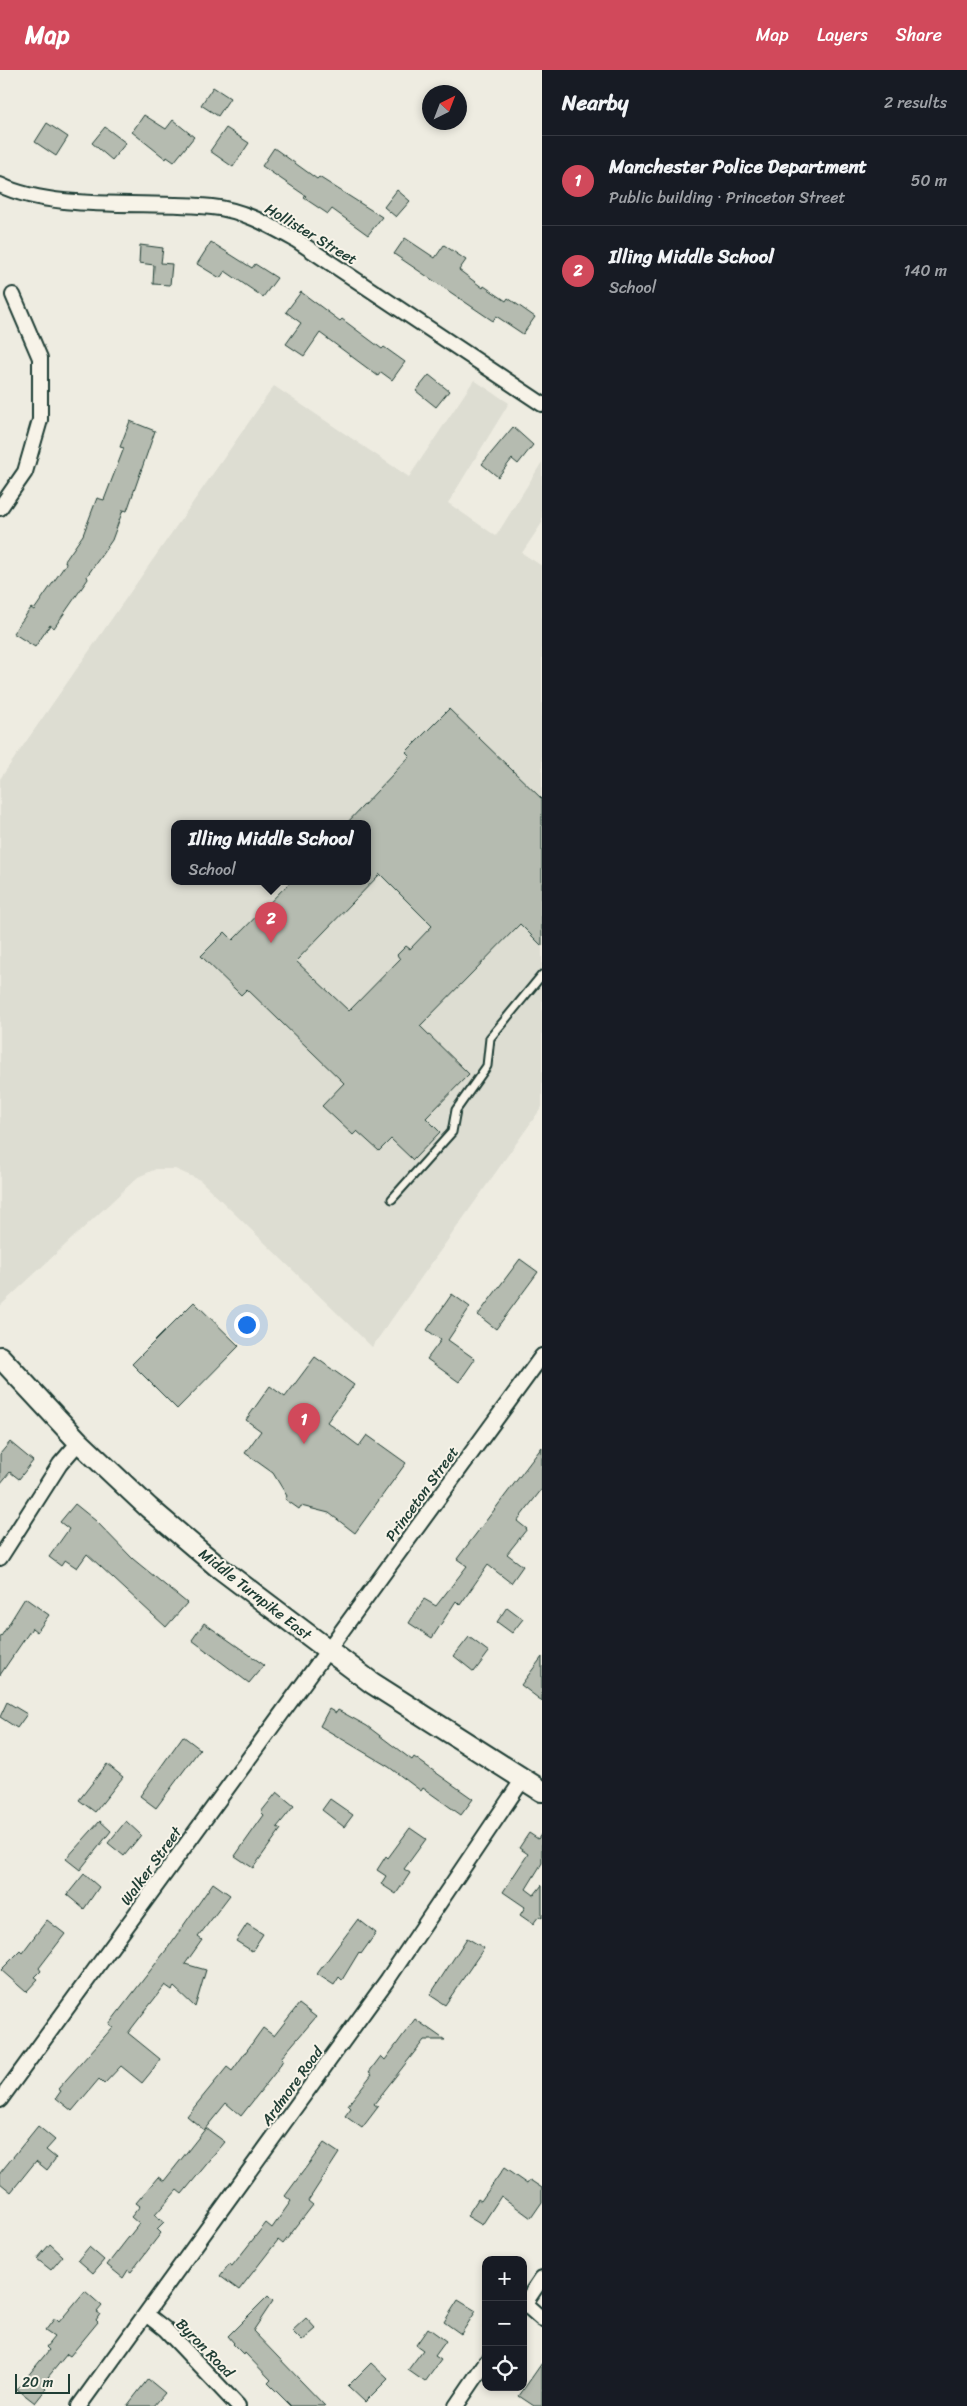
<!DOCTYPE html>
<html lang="en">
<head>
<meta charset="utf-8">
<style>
	:root { --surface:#171b24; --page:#242831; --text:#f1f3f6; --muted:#9ea1a6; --line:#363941; --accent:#d1495b }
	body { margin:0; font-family:Sriracha,sans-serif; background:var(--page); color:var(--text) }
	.controls { position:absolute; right:15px; bottom:15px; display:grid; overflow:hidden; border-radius:10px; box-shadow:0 2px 8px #0003 }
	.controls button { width:45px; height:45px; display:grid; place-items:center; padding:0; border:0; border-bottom:1px solid var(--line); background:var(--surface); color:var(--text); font:25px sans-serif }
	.compass { position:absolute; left:422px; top:15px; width:45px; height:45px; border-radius:50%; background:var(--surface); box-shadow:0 2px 8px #0003; rotate:42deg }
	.scale { position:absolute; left:15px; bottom:12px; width:55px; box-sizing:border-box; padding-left:5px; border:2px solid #1f3d34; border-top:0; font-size:14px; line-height:18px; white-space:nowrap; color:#1f3d34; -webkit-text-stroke:4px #f7f3e8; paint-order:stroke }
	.you { position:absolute; left:246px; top:1254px; width:18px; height:18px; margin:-12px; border:4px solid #fff; border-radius:50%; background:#1a73e8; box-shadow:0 0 0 8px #1a73e833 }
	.badge { display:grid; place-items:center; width:32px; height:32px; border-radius:50%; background:var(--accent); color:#fff; font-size:16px; font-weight:700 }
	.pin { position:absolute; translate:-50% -41px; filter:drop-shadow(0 1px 2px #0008) }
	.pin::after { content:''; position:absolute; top:26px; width:18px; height:15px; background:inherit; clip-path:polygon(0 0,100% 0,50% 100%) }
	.popup { position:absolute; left:171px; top:750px; width:200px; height:65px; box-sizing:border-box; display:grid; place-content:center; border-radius:10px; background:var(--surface); filter:drop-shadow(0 1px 4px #0005); font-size:16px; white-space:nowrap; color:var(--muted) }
	.popup b { font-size:19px; color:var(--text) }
	.popup::after { content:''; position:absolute; left:50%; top:100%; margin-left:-10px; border:10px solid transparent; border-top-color:var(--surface) }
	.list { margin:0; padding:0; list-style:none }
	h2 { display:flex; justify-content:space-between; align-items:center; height:65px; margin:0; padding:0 20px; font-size:21px }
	h2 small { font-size:16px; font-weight:400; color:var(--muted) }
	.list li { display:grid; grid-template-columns:32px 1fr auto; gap:15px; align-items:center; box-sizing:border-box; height:90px; padding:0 20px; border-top:1px solid var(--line) }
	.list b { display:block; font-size:19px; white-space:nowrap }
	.list p { margin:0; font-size:16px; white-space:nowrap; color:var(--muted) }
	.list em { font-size:16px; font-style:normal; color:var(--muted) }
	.icon { flex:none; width:28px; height:28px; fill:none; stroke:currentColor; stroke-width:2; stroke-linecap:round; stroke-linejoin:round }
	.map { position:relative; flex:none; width:542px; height:2336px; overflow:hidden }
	header { display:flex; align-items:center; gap:30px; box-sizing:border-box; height:70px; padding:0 25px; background:var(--accent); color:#fff }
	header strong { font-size:24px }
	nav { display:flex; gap:28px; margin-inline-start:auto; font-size:18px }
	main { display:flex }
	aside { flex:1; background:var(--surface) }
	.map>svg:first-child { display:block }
</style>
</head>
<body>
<header>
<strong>Map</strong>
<nav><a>Map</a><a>Layers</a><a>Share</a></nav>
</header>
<main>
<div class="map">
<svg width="542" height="2336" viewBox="0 0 542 2336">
	<rect width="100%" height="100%" fill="#eeece1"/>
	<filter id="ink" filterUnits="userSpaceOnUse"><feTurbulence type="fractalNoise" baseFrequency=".02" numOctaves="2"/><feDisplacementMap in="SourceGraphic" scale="10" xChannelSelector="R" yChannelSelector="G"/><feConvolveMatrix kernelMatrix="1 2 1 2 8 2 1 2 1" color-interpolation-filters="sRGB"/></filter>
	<g filter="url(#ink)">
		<!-- built -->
		<path fill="#ddddd2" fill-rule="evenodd" d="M474 310 509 333 448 433 496 466 542 392V453L522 483 542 496V1037L372 1277 200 1110 175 1099H156L138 1107 0 1236V709L274 316 409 407ZM175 754H367V812H175Z"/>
		<!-- building -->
		<path fill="#b5bbb0" stroke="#1f3d34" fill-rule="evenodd" d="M213 17 230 28 218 46 201 35Z
			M144 45 166 59 173 50 194 67 174 92 167 87 166 89 132 62Z
			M47 53 68 67 56 86 35 72Z
			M105 57 126 73 112 90 92 73Z
			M226 58 249 73 233 97 210 81Z
			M274 78 317 109 319 107 382 147 368 165 332 139 328 144 304 128 306 126 262 96Z
			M397 120 410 131 396 147 384 137Z
			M405 168 435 188 444 175 466 190 459 200 483 218 484 216 506 231 508 228 535 247 523 264 496 246 493 251 394 184Z
			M211 172 252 198 255 194 277 208 263 227 225 201 220 208 197 194Z
			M140 175 163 178 161 193 172 194 170 215 153 214 154 195 139 193Z
			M301 222 340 251 342 249 382 279 384 277 405 292 392 310 381 302 378 306 320 263 304 286 286 274 301 253 286 242Z
			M429 305 449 321 436 337 416 321Z
			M130 351 155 361 127 441 123 440 112 470 87 506 88 509 54 558 50 555 35 577 13 563 31 538 34 540 66 494 65 491 83 465 97 428 104 430 124 378 120 377Z
			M513 357 533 375 518 394 512 389 498 407 482 394Z
			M449 639 542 729V876L520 854 420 956 469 1004 426 1048 440 1062 413 1090 391 1069 379 1081 357 1061 353 1065 322 1036 344 1013 247 919 241 925 201 886 225 862 233 870 290 812H367V754H346L410 686 406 682ZM380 804 432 856 410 879 406 876 397 885 400 889 349 941 296 891Z
			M520 1189 538 1202 496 1259 478 1245Z
			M452 1224 470 1237 448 1270 475 1289 459 1312 427 1289 441 1270 427 1260Z
			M194 1232 239 1276 177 1339 132 1294Z
			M315 1287 354 1315 327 1352 359 1376 367 1365 406 1393 355 1463 329 1443 301 1436 299 1439 285 1429 287 1426 273 1403 245 1383 261 1361 246 1350 270 1316 285 1327Z
			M10 1372 33 1391 19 1409 10 1402 0 1414V1384Z
			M542 1377V1419L517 1451 527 1459 507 1484 523 1496 511 1513 488 1495 460 1535 456 1531 432 1568 409 1553 424 1529 436 1536 467 1496 457 1489Z
			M75 1434 96 1451 133 1489 187 1533 166 1557 87 1484 77 1498 65 1490 61 1496 49 1487 69 1459 60 1452Z
			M25 1528 49 1545 37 1562 32 1558 0 1605V1568Z
			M507 1537 523 1549 512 1563 497 1552Z
			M204 1553 264 1595 249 1613 192 1570Z
			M469 1567 489 1582 474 1602 454 1586Z
			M542 1587V1631L521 1615Z
			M7 1632 27 1644 17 1658 0 1647Z
			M329 1639 336 1643 338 1640 367 1656 412 1690 414 1687 473 1729 461 1745 423 1718 421 1721 389 1697 320 1656Z
			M183 1666 200 1679 156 1738 140 1726Z
			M107 1694 123 1707 95 1742 79 1730Z
			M277 1722 294 1736 277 1757 281 1759 253 1798 235 1786 264 1745 261 1742Z
			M330 1729 353 1745 344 1757 322 1740Z
			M100 1751 111 1761 80 1800 66 1789Z
			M126 1751 141 1765 124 1786 108 1773Z
			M410 1758 426 1769 404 1799 410 1803 396 1824 381 1814 386 1806 377 1800 386 1786 388 1788Z
			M529 1763 538 1769 542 1763V1793L526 1819 534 1825 542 1815V1848L539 1846 533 1854 520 1845 525 1837 503 1822 528 1784 519 1778Z
			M84 1804 99 1817 84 1839 67 1825Z
			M213 1813 230 1825 198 1867 202 1870 185 1894 206 1900 195 1937 174 1917 172 1920 165 1915 128 1963 160 1989 151 2002 142 2013 121 1996 104 2014 99 2009 72 2041 56 2028 61 2021 58 2019 113 1957 109 1954 167 1879Z
			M358 1849 376 1863 361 1884 359 1882 342 1910 339 1907 334 1915 317 1904Z
			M47 1850 65 1864 39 1898 41 1901 35 1907 38 1909 26 1922 1 1900 20 1881 22 1883Z
			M247 1854 263 1864 252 1881 236 1871Z
			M467 1868 484 1878 445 1935 430 1925Z
			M299 1934 316 1947 281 1988 283 1990 278 1999 241 2046 226 2033 204 2060 187 2046 227 1997 232 2001 263 1958 274 1966Z
			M415 1949 445 1970H424L374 2034 378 2037 362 2058 345 2046 351 2038 348 2035 372 2004 369 2002 381 1986 385 1990Z
			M38 2056 55 2070 46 2080 56 2088 47 2100 36 2091 11 2122 0 2113V2103Z
			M206 2058 225 2072 182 2124 177 2120 155 2145 164 2152 157 2159 161 2163 131 2202 128 2200 123 2208 107 2195 139 2154 131 2147 140 2136 136 2133 158 2107 164 2111Z
			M324 2073 339 2083 308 2131 313 2135 283 2174 278 2170 239 2220 220 2206 229 2194 232 2196 266 2153 272 2158 291 2131 285 2126Z
			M504 2098 527 2114 530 2110 542 2118V2132L531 2148 501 2126 482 2155 467 2146 478 2129 481 2131Z
			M50 2174 63 2186 51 2200 37 2189Z
			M89 2177 104 2190 93 2203 78 2190Z
			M85 2221 102 2236 97 2242 100 2244 96 2250 98 2252 70 2286 67 2284 48 2307 50 2308 44 2317 46 2319 35 2333 17 2319 49 2280 46 2277 54 2267 45 2261 55 2248 59 2252Z
			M268 2226 273 2231 253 2261 325 2336H291L268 2313 271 2310 245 2283 244 2285 233 2274 234 2273 228 2266Z
			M458 2230 476 2241 461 2264 444 2252Z
			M306 2248 316 2259 302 2271 292 2261Z
			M428 2258 446 2271 435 2286 441 2290 425 2312 408 2300 423 2280 416 2275Z
			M371 2293 388 2309 365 2332 348 2316Z
			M542 2293V2336H534L519 2326Z
			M148 2309 165 2323 154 2336H127Z"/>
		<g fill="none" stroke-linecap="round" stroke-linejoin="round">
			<!-- lane casing -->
			<g stroke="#1f3d34" stroke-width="11">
				<path id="lane" d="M392 1129 452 1062 456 1040 487 996 490 968 542 905"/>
			</g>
			<!-- street casing -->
			<g stroke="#1f3d34" stroke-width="18">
				<path id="street" d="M0 115C55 142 149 130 212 137 243 140 269 155 296 170L542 334
					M0 438 25 402 40 350V288L13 225
					M0 1488 60 1394 79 1372
					M0 2030 542 1286
					M525 2234 542 2249
					M523 2236 542 2208
					M146 2244 165 2259 238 2336
					M79 2336 388 1909 523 1709
					M456 2336 486 2292"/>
			</g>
			<!-- secondary casing -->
			<g stroke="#1f3d34" stroke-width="24">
				<path id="secondary" d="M0 1287 79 1372 149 1438 217 1496 372 1613 542 1721"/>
			</g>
			<!-- lane -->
			<use href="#lane" stroke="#f7f3e8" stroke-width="7"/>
			<!-- street -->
			<use href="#street" stroke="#f7f3e8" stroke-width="14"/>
			<!-- secondary -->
			<use href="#secondary" stroke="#f7f3e8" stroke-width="20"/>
		</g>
	</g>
	<g text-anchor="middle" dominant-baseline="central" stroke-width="4" stroke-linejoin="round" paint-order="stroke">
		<!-- street labels -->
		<g font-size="15" fill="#1f3d34" stroke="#f7f3e8">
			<text transform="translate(311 164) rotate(31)">Hollister Street</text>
			<text transform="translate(422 1424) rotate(-54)">Princeton Street</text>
			<text transform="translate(255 1524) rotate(38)">Middle Turnpike East</text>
			<text transform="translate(151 1796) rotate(-54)">Walker Street</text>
			<text transform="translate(292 2016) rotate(-54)">Ardmore Road</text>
			<text transform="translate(205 2278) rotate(46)">Byron Road</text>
		</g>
	</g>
</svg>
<div class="controls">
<button>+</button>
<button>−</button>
<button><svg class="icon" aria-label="locate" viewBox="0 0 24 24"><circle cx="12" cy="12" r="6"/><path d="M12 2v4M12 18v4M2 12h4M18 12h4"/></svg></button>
</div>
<svg class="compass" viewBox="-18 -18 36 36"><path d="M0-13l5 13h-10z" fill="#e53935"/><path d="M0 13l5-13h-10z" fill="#9ea1a6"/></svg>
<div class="scale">20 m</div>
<div class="you"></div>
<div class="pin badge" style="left:304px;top:1374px">1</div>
<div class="pin badge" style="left:271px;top:873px">2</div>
<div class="popup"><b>Illing Middle School</b>School</div>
</div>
<aside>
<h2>Nearby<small>2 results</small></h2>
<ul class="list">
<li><span class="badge">1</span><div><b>Manchester Police Department</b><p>Public building · Princeton Street</p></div><em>50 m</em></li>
<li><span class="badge">2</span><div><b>Illing Middle School</b><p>School</p></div><em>140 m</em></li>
</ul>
</aside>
</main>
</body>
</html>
